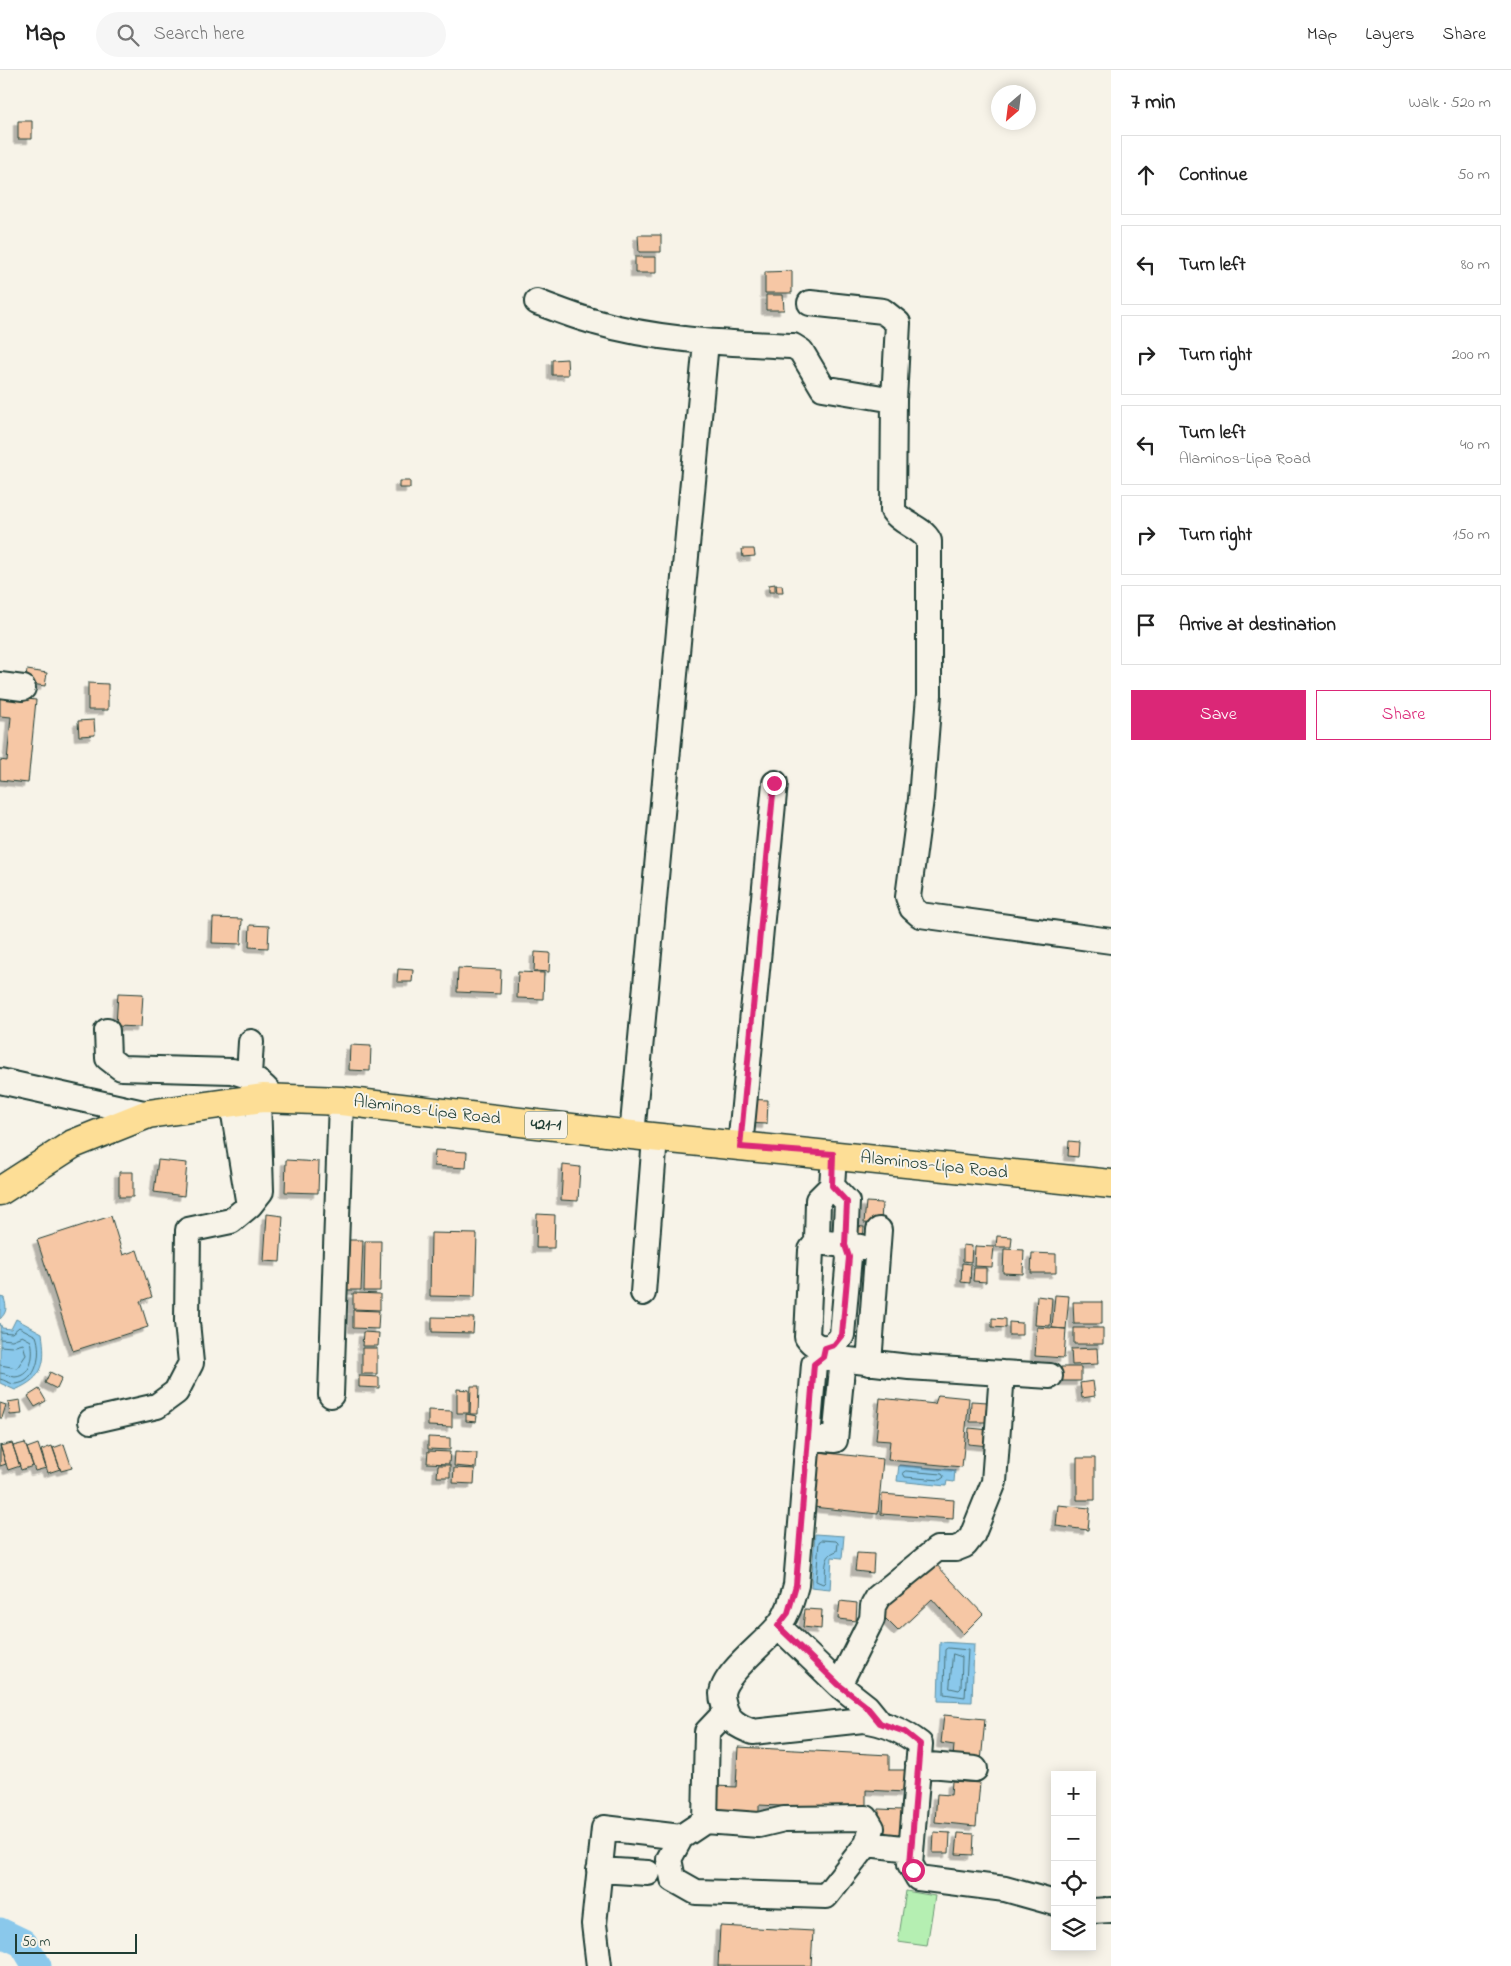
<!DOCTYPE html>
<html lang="en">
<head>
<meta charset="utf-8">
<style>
	:root { --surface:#fff; --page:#f6f6f6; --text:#222; --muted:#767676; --line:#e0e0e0; --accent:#db2777 }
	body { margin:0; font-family:"Indie Flower",sans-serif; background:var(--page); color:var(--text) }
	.controls { position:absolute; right:15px; bottom:15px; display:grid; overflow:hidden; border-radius:0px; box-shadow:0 2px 12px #0003 }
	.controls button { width:45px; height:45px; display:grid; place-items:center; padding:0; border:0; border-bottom:1px solid var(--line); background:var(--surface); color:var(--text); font:25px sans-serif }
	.compass { position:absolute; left:991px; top:15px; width:45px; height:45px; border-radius:50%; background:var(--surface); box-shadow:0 2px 12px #0003; rotate:208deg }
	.scale { position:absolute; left:15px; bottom:12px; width:122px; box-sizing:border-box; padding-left:5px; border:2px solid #1f3d34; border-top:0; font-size:14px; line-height:18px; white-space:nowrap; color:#1f3d34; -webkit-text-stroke:4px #f7f3e8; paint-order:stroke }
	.stop { position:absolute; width:15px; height:15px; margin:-11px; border:4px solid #db2777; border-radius:50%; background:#fff }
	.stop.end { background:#db2777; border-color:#fff; box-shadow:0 1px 5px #0008 }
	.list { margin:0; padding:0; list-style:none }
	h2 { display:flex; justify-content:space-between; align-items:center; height:65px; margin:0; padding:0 20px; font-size:21px }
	h2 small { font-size:16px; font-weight:400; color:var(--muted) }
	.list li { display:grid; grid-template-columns:32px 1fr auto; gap:15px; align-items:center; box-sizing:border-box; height:80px; margin:0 10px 10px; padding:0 10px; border:1px solid var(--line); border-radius:0px }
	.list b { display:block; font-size:19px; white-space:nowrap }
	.list p { margin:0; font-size:16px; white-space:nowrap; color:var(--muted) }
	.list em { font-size:16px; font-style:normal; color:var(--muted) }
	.actions { display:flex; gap:10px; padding:15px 20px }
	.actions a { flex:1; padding:11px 0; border:1px solid var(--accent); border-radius:0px; text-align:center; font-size:18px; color:var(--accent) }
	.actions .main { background:var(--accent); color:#fff }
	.icon { flex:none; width:28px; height:28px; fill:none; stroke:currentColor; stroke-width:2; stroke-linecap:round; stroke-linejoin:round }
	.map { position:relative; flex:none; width:1111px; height:1896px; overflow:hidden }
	header { display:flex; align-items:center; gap:30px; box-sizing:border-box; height:70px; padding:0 25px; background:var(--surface); border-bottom:1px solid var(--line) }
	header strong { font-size:24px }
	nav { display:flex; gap:28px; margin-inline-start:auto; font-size:18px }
	.search { width:350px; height:45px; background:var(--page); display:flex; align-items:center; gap:12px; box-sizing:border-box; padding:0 18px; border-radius:28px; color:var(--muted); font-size:19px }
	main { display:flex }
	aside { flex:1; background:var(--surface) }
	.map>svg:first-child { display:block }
</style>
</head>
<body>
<header>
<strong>Map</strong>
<div class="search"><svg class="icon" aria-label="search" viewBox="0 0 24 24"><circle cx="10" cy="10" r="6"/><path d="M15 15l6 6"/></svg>Search here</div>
<nav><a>Map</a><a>Layers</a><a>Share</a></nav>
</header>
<main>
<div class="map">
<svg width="1111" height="1896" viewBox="0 0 1111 1896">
	<defs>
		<filter id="shadow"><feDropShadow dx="-4.5" dy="4.5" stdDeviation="0" flood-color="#0004"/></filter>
	</defs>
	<rect width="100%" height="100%" fill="#f7f3e8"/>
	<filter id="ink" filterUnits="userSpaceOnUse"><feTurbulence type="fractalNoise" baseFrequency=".02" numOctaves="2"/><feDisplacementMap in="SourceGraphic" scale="10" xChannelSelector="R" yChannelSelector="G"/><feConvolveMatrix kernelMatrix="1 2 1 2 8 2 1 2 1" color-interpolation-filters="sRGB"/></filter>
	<g filter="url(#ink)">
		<!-- green -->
		<path fill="#b5efb2" stroke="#6a9673" d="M906 1821 935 1826 927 1876 898 1872Z"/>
		<!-- water -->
		<path fill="#8ac8eb" stroke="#5f90a2" d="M0 1227 4 1228C7 1238 7 1242 0 1249Z
			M16 1249 42 1263C46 1293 45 1307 15 1320L0 1313V1253L2 1258 11 1259Z
			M899 1395 955 1400 954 1412 947 1411 946 1416 897 1411Z
			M815 1464 844 1466 842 1488 832 1487 830 1520 811 1518Z
			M940 1572 974 1574 972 1632 938 1631Z"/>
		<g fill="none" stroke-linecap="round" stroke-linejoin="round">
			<!-- shore -->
			<path stroke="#4a757d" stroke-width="1" d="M0 1262 12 1263 19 1257 36 1266C42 1282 38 1313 15 1314 10 1314 5 1310 0 1309
				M0 1269 12 1270 22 1266 31 1271C34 1282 33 1306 15 1307 11 1307 5 1303 0 1303
				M0 1276 12 1277 23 1274 26 1285 17 1298 0 1295
				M906 1401 942 1404 944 1407 940 1410 905 1407 903 1403Z
				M822 1470 836 1471 838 1473 837 1481C823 1485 826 1499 825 1512L823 1514 816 1511 819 1472Z
				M948 1578 968 1580 965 1627 944 1624 945 1580Z
				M953 1584 962 1587 961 1618 959 1620 950 1618Z"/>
			<!-- river -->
			<path stroke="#8ac8eb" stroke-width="29" d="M0 1862 23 1873 37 1896"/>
		</g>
		<!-- building -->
		<path fill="#f6c7a5" stroke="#1f3d34" filter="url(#shadow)" d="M18 51H32V69H18Z
			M638 165H661V182H639Z
			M635 187H656V203H635Z
			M792 201V223H765V202Z
			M766 225H783L784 240H766Z
			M567 289 568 305H552V290Z
			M399 411H410V418H399Z
			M742 479H754L755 486 743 487Z
			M775 514V522H769V515Z
			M776 515H782L783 522H777Z
			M27 600 47 603 45 616 25 613Z
			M88 613 108 614V640H88Z
			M0 626 36 630 28 713 0 710V690L7 691 11 647 0 646Z
			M94 650 95 665 79 666 78 651Z
			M213 848 242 849 241 874 212 873Z
			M250 855 269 856 268 878 249 877Z
			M535 882 550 883 549 902 534 901Z
			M458 898 501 900 500 924 457 922Z
			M398 899 413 900 412 912H397Z
			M518 902 544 903 543 929 517 928Z
			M118 923 143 924 141 957 116 956Z
			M350 975 371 976 370 1001 349 1000Z
			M743 1029 768 1030 767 1054 742 1053Z
			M1069 1071 1079 1072 1078 1087 1068 1086Z
			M435 1080 467 1082 466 1098 434 1096Z
			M158 1090 187 1093 184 1126 154 1122Z
			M286 1090 319 1092 318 1123 285 1122Z
			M563 1095 580 1097 578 1131 561 1130Z
			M119 1102H133V1127H119Z
			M866 1132 882 1133 881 1154 864 1153Z
			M267 1144 283 1146 280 1192 264 1191Z
			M537 1144 555 1145 554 1178H536Z
			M111 1146 123 1185 137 1180 152 1227 140 1231 148 1257 73 1281 37 1170Z
			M853 1156 864 1157 863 1173 852 1171Z
			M431 1163 477 1164 475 1227 430 1226Z
			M997 1166 1012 1167 1011 1177H996Z
			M340 1170H363L361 1220H339Z
			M365 1171H381L380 1221H364Z
			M963 1175 972 1176 971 1192 963 1191Z
			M975 1176 994 1177 992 1197 974 1196Z
			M1004 1179 1024 1180 1023 1204 1003 1203Z
			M1032 1183 1056 1184V1203H1031Z
			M962 1193 971 1194 970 1213 961 1212Z
			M974 1198H986V1212L973 1211Z
			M353 1223 380 1224V1240L353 1239Z
			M1055 1225 1069 1226 1066 1259 1052 1258Z
			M1037 1226 1052 1228 1050 1256 1035 1255Z
			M1073 1232H1102V1254H1074Z
			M353 1240 379 1241 378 1259 353 1258Z
			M432 1247 474 1248 473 1263 432 1262Z
			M992 1248 1006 1249V1258L992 1257Z
			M1009 1252 1022 1253V1265H1009Z
			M1037 1257 1066 1259 1064 1288 1035 1286Z
			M1074 1258H1103V1274H1074Z
			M363 1262 379 1263 378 1276H362Z
			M362 1278H377V1304H362Z
			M1097 1278 1098 1294 1072 1295 1071 1279Z
			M1061 1297H1081V1311H1061Z
			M50 1302 62 1308 57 1319 45 1313Z
			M359 1306 379 1307V1318L359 1317Z
			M1093 1311 1095 1326 1082 1328 1080 1313Z
			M471 1316H479L478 1344H470Z
			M39 1319 46 1331 35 1337 28 1326Z
			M457 1319 469 1320V1343H457Z
			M938 1325 969 1328 962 1397 888 1390 890 1371 876 1370 880 1328 935 1334Z
			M20 1330 22 1344 10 1345 8 1332Z
			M971 1331 988 1332 987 1352H970Z
			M0 1333 6 1335 2 1348H0Z
			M428 1340 452 1341V1357L428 1356Z
			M466 1344 477 1346 476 1352 466 1351Z
			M969 1358 990 1360 989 1376 968 1374Z
			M428 1367 450 1368V1380L428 1379Z
			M12 1373 20 1396 8 1400 0 1376Z
			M25 1373 33 1396 21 1400 13 1376Z
			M38 1374 46 1398 35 1401 27 1378Z
			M64 1374 72 1398 61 1401 53 1378Z
			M0 1375 6 1394 0 1396Z
			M52 1376 60 1399 48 1403 41 1380Z
			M428 1381 450 1382 449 1394 427 1393Z
			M455 1382 477 1383 476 1398 454 1396Z
			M818 1382 883 1389 878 1444 813 1437Z
			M1077 1388H1095V1430H1077Z
			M438 1395H450V1407H437Z
			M454 1398 475 1399 474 1414 453 1413Z
			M882 1424 954 1430 953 1449 881 1444Z
			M1058 1435 1090 1438 1088 1460 1056 1456Z
			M857 1483 874 1484 873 1503 855 1501Z
			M933 1491 983 1544 963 1564 932 1529 898 1561 880 1543Z
			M840 1531 857 1533 856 1551 838 1549Z
			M805 1539 822 1540 821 1559 803 1557Z
			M944 1645 985 1649 981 1692 953 1689 954 1675 941 1673Z
			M738 1677 889 1685V1700H906L905 1722 866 1720V1740L759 1735V1749L713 1747 715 1716 736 1717Z
			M952 1711 980 1713 976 1756 935 1752 937 1724 951 1725Z
			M879 1739 902 1740 901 1772 878 1771Z
			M934 1762 950 1763 949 1783H933Z
			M958 1763 974 1764 973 1785 956 1784Z
			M720 1856 813 1861 811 1896H718Z"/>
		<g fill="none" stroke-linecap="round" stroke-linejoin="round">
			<!-- minor casing -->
			<g stroke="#1f3d34" stroke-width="28">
				<path id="minor" d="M537 232C556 239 575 247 595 252 659 271 727 273 793 276L801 281 823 318 894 330 893 441C902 454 922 457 929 471V625L921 729 908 827 912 838 920 845 1111 871
					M810 233 883 241 898 253 894 330
					M0 615 23 618
					M107 961 108 988 121 998 232 1001C252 1006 261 1012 274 1028
					M249 1005 251 972
					M0 1011 148 1044
					M632 1065 706 272
					M740 1077 775 713
					M832 1116 847 1132 845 1175 861 1177
					M250 1135 261 1121 258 1029
					M817 1172 845 1175 849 1187 842 1265C833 1281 817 1281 807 1267L811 1180Z
					M817 1172 818 1130 832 1116 833 1101
					M643 1223 655 1068
					M869 1293 879 1160
					M1002 1303 1050 1306
					M331 1325 341 1031
					M91 1351 157 1336 176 1322 191 1293 187 1252 188 1160 231 1151 249 1136 232 1032
					M808 1367 835 1370 843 1289
					M778 1556 839 1615
					M880 1653 867 1637 839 1615 872 1549 873 1536 878 1527 937 1479H955L965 1475 972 1466 994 1412 1002 1303 909 1297 823 1287 814 1294 796 1515C792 1529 789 1542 780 1554 768 1571 723 1603 722 1624 722 1627 723 1632 724 1635 727 1651 740 1657 753 1662L863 1650C885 1653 902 1660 920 1674L910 1794 918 1808 1005 1819 1055 1833
					M918 1694 975 1699
					M681 1767 669 1789 673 1809 696 1822 826 1826 867 1774 872 1758 866 1748 784 1749 759 1755 705 1751
					M867 1774 911 1779
					M599 1800 648 1803
					M1092 1841 1111 1840
					M599 1896 594 1854 604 1758 681 1767 705 1751 707 1662 725 1643"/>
			</g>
			<!-- major casing -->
			<g stroke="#1f3d34" stroke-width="31">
				<path id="major" d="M0 1121 73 1074 148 1044 263 1028 341 1031 632 1065 1111 1114"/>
			</g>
			<!-- minor -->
			<use href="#minor" stroke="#f7f3e8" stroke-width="24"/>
			<!-- major -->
			<use href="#major" stroke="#fdde96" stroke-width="28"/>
		</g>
	</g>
	<g fill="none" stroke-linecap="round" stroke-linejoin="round" filter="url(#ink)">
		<!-- route -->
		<path stroke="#db2777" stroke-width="6" d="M774 713 740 1077 833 1084 832 1116 847 1132 845 1175 849 1187 842 1265 834 1275 825 1278 823 1287 814 1294 796 1515 788 1543 778 1556 839 1615 866 1636 880 1653 905 1662 920 1674 910 1794 913 1800"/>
	</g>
	<g text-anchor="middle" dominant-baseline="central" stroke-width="4" stroke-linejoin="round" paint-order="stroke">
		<!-- shield labels -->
		<rect fill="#f7f3e8" stroke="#60746a" stroke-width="1" x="525" y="1041.5" width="42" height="27" rx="4"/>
		<g font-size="16" font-weight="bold" fill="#1f3d34">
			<text x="546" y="1055">421-1</text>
		</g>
		<!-- street labels -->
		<g font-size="18" fill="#1f3d34" stroke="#f7f3e8">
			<text transform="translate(427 1041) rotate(7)">Alaminos-Lipa Road</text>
			<text transform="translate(934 1096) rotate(6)">Alaminos-Lipa Road</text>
		</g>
	</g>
</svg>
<div class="controls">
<button>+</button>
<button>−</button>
<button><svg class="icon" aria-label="locate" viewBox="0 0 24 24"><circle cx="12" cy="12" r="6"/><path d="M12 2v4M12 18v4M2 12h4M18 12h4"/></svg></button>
<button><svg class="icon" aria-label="layers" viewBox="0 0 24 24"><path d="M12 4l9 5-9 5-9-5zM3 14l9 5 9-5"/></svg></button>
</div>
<svg class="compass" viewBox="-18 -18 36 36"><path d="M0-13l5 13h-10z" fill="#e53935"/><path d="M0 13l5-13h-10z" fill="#767676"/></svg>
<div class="scale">50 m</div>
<div class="stop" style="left:913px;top:1800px"></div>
<div class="stop end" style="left:774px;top:713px"></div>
</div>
<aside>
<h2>7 min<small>Walk · 520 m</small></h2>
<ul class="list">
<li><svg class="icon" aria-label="ahead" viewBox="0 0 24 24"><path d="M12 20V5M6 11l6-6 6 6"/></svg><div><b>Continue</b></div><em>50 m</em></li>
<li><svg class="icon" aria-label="left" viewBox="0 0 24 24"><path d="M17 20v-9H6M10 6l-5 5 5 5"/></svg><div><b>Turn left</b></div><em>80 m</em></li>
<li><svg class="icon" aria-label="right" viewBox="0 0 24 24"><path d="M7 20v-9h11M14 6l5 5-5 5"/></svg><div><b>Turn right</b></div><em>200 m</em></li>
<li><svg class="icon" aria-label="left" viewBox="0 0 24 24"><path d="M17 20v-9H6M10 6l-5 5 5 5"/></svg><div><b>Turn left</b><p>Alaminos-Lipa Road</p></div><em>40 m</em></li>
<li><svg class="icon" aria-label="right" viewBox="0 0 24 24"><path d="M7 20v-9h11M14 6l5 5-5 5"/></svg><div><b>Turn right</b></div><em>150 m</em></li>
<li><svg class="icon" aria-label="arrive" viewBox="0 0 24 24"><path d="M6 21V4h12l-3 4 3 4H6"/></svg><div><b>Arrive at destination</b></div></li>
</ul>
<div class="actions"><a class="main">Save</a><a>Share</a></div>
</aside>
</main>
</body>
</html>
